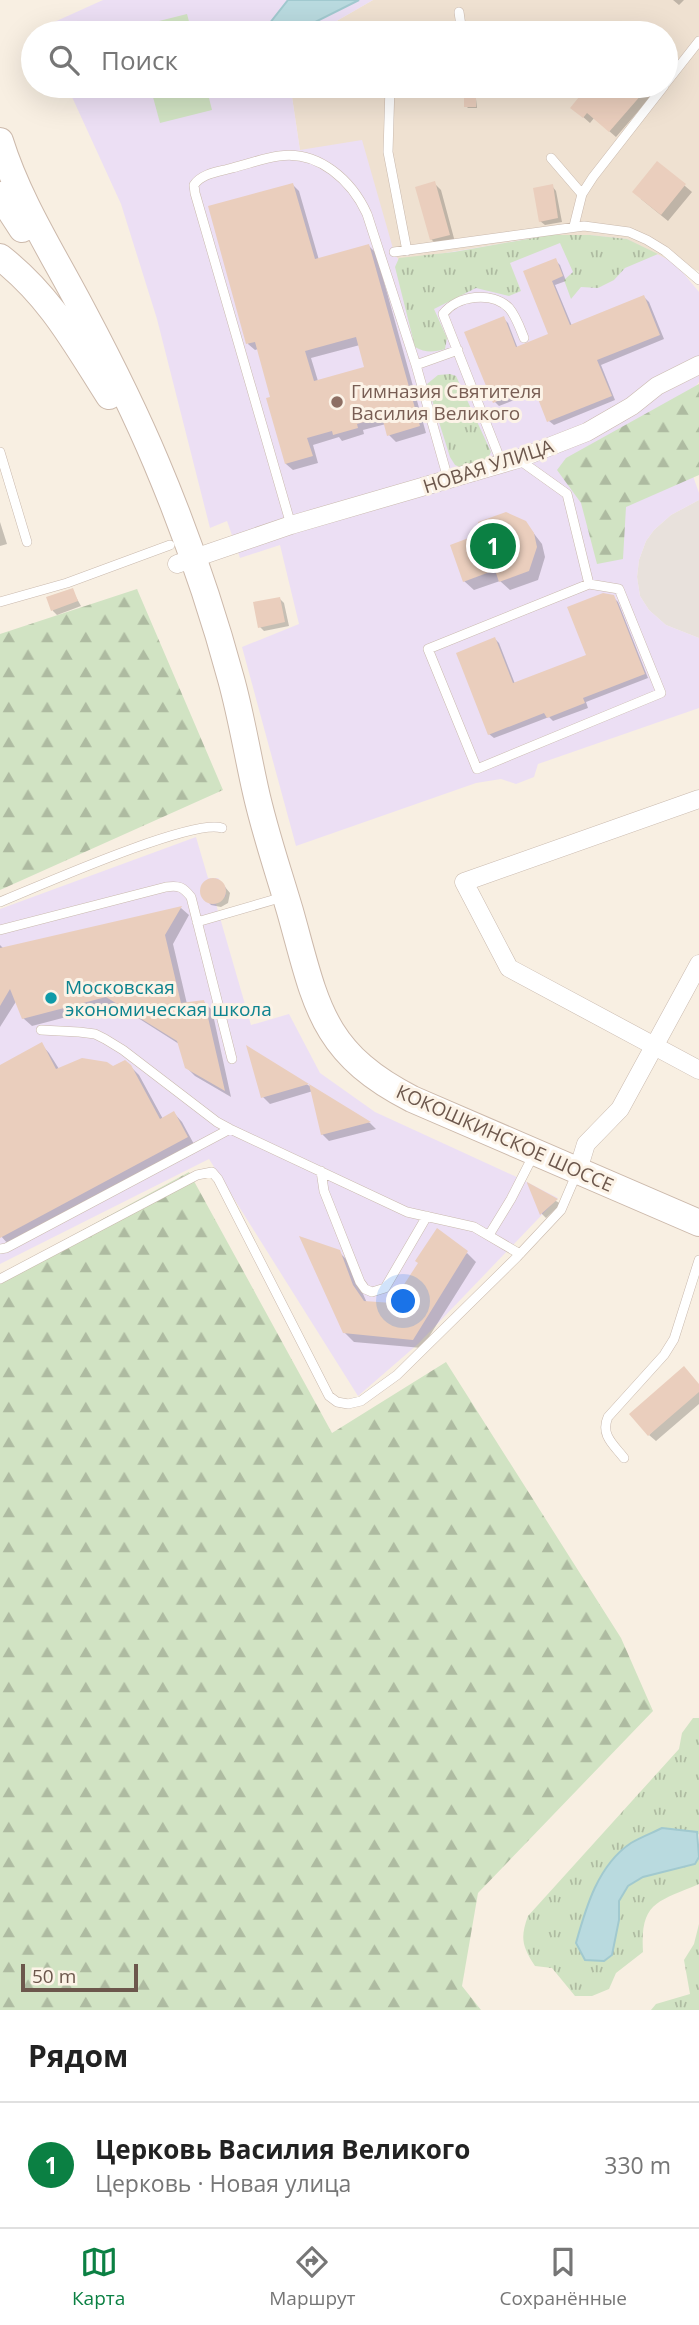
<!DOCTYPE html>
<html lang="ru">
<head>
<meta charset="utf-8">
<style>
	:root { --surface:#fff; --page:#f2f2f2; --text:#222; --muted:#767676; --line:#e0e0e0; --accent:#0b8043 }
	body { margin:0; font-family:"Open Sans",sans-serif; background:var(--page); color:var(--text) }
	.scale { position:absolute; left:21px; bottom:18px; width:117px; box-sizing:border-box; padding-left:7px; border:4px solid #6c574c; border-top:0; font-size:19px; line-height:24px; white-space:nowrap; color:#6c574c; -webkit-text-stroke:5px #fcf3e7; paint-order:stroke }
	.you { position:absolute; left:404px; top:1302px; width:24px; height:24px; margin:-18px; border:5px solid #fff; border-radius:50%; background:#1a73e8; box-shadow:0 0 0 10px #1a73e833 }
	.badge { display:grid; place-items:center; width:46px; height:46px; border-radius:50%; background:var(--accent); color:#fff; font-size:23px; font-weight:700 }
	.pin { position:absolute; translate:-50% -50%; border:4px solid #fff; box-shadow:0 2px 7px #0006 }
	.list { margin:0; padding:0; list-style:none }
	h2 { display:flex; justify-content:space-between; align-items:center; height:91px; margin:0; padding:0 28px; font-size:30px }
	h2 small { font-size:23px; font-weight:400; color:var(--muted) }
	.list li { display:grid; grid-template-columns:46px 1fr auto; gap:21px; align-items:center; box-sizing:border-box; height:126px; padding:0 28px; border-top:2px solid var(--line) }
	.list b { display:block; font-size:26px; white-space:nowrap }
	.list p { margin:0; font-size:23px; white-space:nowrap; color:var(--muted) }
	.list em { font-size:23px; font-style:normal; color:var(--muted) }
	.icon { flex:none; width:38px; height:38px; fill:none; stroke:currentColor; stroke-width:2; stroke-linecap:round; stroke-linejoin:round }
	.map { position:relative; flex:none; width:699px; height:2010px; overflow:hidden }
	.search { position:absolute; background:var(--surface); box-shadow:0 7px 28px #0002; left:21px; right:21px; top:21px; height:77px; display:flex; align-items:center; gap:18px; box-sizing:border-box; padding:0 24px; border-radius:38px; color:var(--muted); font-size:26px }
	.sheet { height:217px; background:var(--surface) }
	nav { display:flex; justify-content:space-around; align-items:center; box-sizing:border-box; height:98px; border-top:2px solid var(--line); background:var(--surface); font-size:19px; color:var(--muted) }
	nav a { display:grid; justify-items:center; gap:4px }
	nav .on { color:var(--accent) }
	.map>svg:first-child { display:block }
</style>
</head>
<body>
<div class="map">
<svg width="699" height="2010" viewBox="0 0 699 2010">
	<defs>
		<pattern id="grass-tufts" width="24" height="20" patternUnits="userSpaceOnUse" patternTransform="scale(1.75)"><rect width="24" height="20" fill="#d1e3c3"/><path d="M3 7l-1-3M5 7V3M7 7l1-3M15 17l-1-3M17 17v-4M19 17l1-3" fill="none" stroke="#aebba1"/></pattern>
		<pattern id="forest-firs" width="22" height="20" patternUnits="userSpaceOnUse" patternTransform="scale(1.75)"><rect width="22" height="20" fill="#d1e3c3"/><path d="M5 1l3.5 6h-7zM16 11l3.5 6h-7z" fill="#aebba1"/></pattern>
	</defs>
	<rect width="100%" height="100%" fill="#f8efe2"/>
	<!-- residential -->
	<path fill="#efe1d1" d="M373 0H699V271L590 235H550L399 261 394 252 300 151 291 90 313 86H666V33H321V30Z"/>
	<!-- industrial -->
	<path fill="#e8e1dc" d="M699 500V638L666 625 649 610 640 596 637 577 639 560 646 541 654 530 671 515Z"/>
	<!-- education -->
	<path fill="#ecdff4" d="M103 0H373L321 30V33H43L41 28Z
		M67 86H313L291 90 300 150 362 140 394 252 399 261 550 235H590L627 239 675 263 699 292V382L672 417 699 493V500L671 515 654 530 646 541 639 560 637 577 640 596 649 610 666 625 699 638V708L538 764 534 777 516 784 501 779 476 783 296 846 242 647 299 624 280 545 240 558 227 521 210 528 157 319 121 204Z
		M196 837 208 878H218L226 888V896L216 904 251 1025 289 1014 320 1073 375 1112 521 1179 558 1198 418 1344 358 1396 209 1159 0 1264V909Z"/>
	<!-- grass -->
	<path fill="url(#grass-tufts)" d="M550 235H590L627 239 658 254 625 268 614 280 598 288 581 287 571 299 564 280 573 272 560 243 510 263 521 291 509 296 476 288 434 309 447 338 445 349C435 352 425 353 415 347L395 267 399 258 454 252Z
		M450 374 456 376 491 452 488 458 462 468 455 465 450 457 427 384 438 375Z
		M693 1718H699V1835L697 1832 587 1910 581 1926 603 1961 612 1956 619 1920V1901L628 1886 643 1877 695 1864 699 1857V1884C658 1902 640 1901 643 1952L616 1973 609 1989 592 1996H575L552 1968 535 1966C522 1946 520 1938 528 1916L679 1749 682 1733Z
		M699 1924V2010H651L656 2004 690 1994 684 1960 694 1944Z"/>
	<!-- forest -->
	<path fill="url(#forest-firs)" d="M699 384V475L626 507 623 559 597 564 581 503 557 470 566 458Z
		M137 589 223 790 0 890V634Z
		M189 1172 332 1433 446 1362 621 1638 653 1711 478 1893 462 1986 481 2010H0V1275Z"/>
	<!-- garden -->
	<path fill="#d1e3c3" d="M187 14 192 33H137L135 27Z
		M150 86H206L212 110 160 123Z"/>
	<!-- water -->
	<path fill="#b9dadf" stroke="#a1c9cf" stroke-width="2" d="M288 0H359L309 25 310 33H262Z
		M662 1828 697 1832 699 1857 695 1864 643 1877 628 1886 619 1901V1920L612 1955 604 1961 585 1960 576 1943C586 1907 598 1865 631 1843 641 1837 652 1833 662 1828Z"/>
	<!-- shadow -->
	<path fill="#0003" fill-rule="evenodd" d="M673 0H684L679 5Z
		M590 86H613L618 90 622 86H645L653 94 616 137 594 118 590 123 573 108Z
		M475 90 477 108H468L466 106Z
		M658 163 692 192 668 221 641 199Z
		M434 183 441 190 455 242 438 246 431 239Z
		M292 184 299 191 319 260 369 246 376 253 426 433 396 442 389 435 386 424 363 430 364 434 342 441 339 437 313 445 318 463 293 470 286 464 272 399 258 349 255 350 248 344ZM360 345 366 368 318 381 311 358Z
		M552 186 556 191 562 222 545 225 540 221Z
		M555 260 560 265 566 281 555 285 572 326 644 297 649 302 664 339 601 365 615 400 554 425 549 421 537 391 499 406 495 402 503 318 508 323 518 349 551 335 525 272Z
		M0 522 7 544 0 546Z
		M525 522 542 544 545 557 538 580 510 590 500 581 474 590 464 581 484 534Z
		M72 590 81 606 57 615 53 611 48 598Z
		M613 597 618 602 648 678 586 702 588 708 553 721 549 717 494 738 489 734 495 639 499 643 515 684 588 656Z
		M280 599 284 603 289 626 264 631 260 627Z
		M213 879 221 882 230 893 228 903 221 907 211 905 202 895 205 882Z
		M181 908 189 915 173 944 187 1004 204 1002 212 1010 231 1097 195 1076 186 1067 179 1044 116 1004 32 1026 23 1018 17 1000 0 1027V945L4 949Z
		M41 1044 49 1053 59 1069 130 1066 139 1075 163 1119 174 1113 182 1122 195 1146 9 1245 0 1235V1067Z
		M249 1049 370 1123 376 1129 329 1141 322 1134 313 1091 270 1104 263 1097Z
		M531 1186 561 1204 546 1218 542 1214Z
		M339 1252 349 1262 367 1303 393 1305 467 1253 476 1262 422 1348 354 1342 344 1332Z
		M699 1385V1404L656 1441 649 1435Z"/>
	<!-- building -->
	<path fill="#eacebd" fill-rule="evenodd" d="M588 86H649L609 132 587 113 583 118 570 108Z
		M464 88H476V107H464Z
		M657 161 686 184 661 215 632 192Z
		M435 181 450 235 430 240 415 187Z
		M293 183 315 259 369 244 420 426 387 436 382 417 357 424 358 428 333 435 332 431 307 438 313 456 285 464 266 398 270 397 255 342 246 344 208 206ZM356 337 364 367 314 381 305 351Z
		M553 184 558 218 539 222 533 188Z
		M556 258 563 276 552 281 570 325 644 295 660 335 597 360 612 396 547 422 533 386 493 403 464 332 504 316 516 347 548 334 523 271Z
		M506 512 526 521 534 533 537 547 529 571 499 582 495 570 463 582 450 545 482 533 478 522Z
		M73 588 78 601 51 611 46 597Z
		M603 593 614 595 645 674 583 698 585 703 547 718 544 713 488 735 456 653 495 637 513 683 586 655 567 607Z
		M280 597 285 622 258 628 253 602Z
		M200 891a13 13 0 1 1 26 0a13 13 0 1 1-26 0Z
		M182 906 165 935 181 1003 204 1000 225 1091 185 1068 177 1041 106 997 22 1019 10 989 0 1006V948Z
		M42 1042 56 1069 82 1058 107 1062 113 1066 125 1060 131 1065 160 1119 174 1111 188 1137 0 1238V1065Z
		M246 1045 309 1084 261 1098Z
		M309 1084 371 1122 321 1135Z
		M527 1182 558 1199 540 1215 527 1183Z
		M437 1228 468 1251 413 1340 343 1333 299 1236 340 1250 353 1285 364 1301 392 1303 418 1263 415 1261Z
		M684 1366 699 1384V1392L648 1436 629 1414Z"/>
	<g fill="none" stroke-linecap="round" stroke-linejoin="round">
		<!-- lane casing -->
		<g stroke="#c9b9ad" stroke-width="10">
			<path id="lane" d="M459 12 462 33
				M666 83 699 41
				M390 86 388 152 407 251
				M551 158 582 194
				M574 226 582 194 593 177 664 86
				M394 252 584 226 629 232 647 240 665 251 699 280
				M416 365 458 350
				M0 452 27 542
				M518 459 567 494 589 584 619 589 661 693 477 769 428 649 589 584
				M502 464 443 314C457 295 492 291 509 308 516 316 520 328 524 338
				M291 525 195 193 194 185C202 173 219 172 232 168 248 164 264 158 279 156 319 150 352 181 367 214L416 365 448 479
				M0 602 67 583 170 545
				M0 902C37 887 192 818 222 828
				M197 922 283 897
				M0 930 166 887C179 885 183 887 191 897L232 1059
				M41 1030 79 1032 95 1034 105 1039 123 1050 217 1122 230 1129 407 1212 474 1227 520 1254
				M321 1171 324 1191 360 1282 365 1289 372 1292 385 1288 427 1216
				M489 1235 511 1199 534 1154
				M0 1249 6 1248 230 1129
				M0 1279 197 1175 212 1172 218 1179 329 1396 337 1402 348 1404 361 1401 397 1375 517 1257 561 1210 576 1175
				M624 1458C614 1445 600 1435 608 1417L664 1355 674 1339 699 1260"/>
		</g>
		<!-- street casing -->
		<g stroke="#c9b9ad" stroke-width="19">
			<path id="street" d="M177 564 291 525 518 459 587 432 632 406 657 386 699 365
				M699 799 464 882 509 968 699 1070
				M578 1170 586 1144 620 1109 699 964"/>
		</g>
		<!-- secondary casing -->
		<g stroke="#ccb9ab" stroke-width="28">
			<path id="secondary" d="M0 141C19 202 55 257 84 313 110 362 135 412 156 462 186 533 211 605 231 679 241 715 247 752 255 788 264 830 278 870 290 911 316 1003 320 1052 412 1099L699 1223
				M0 195 22 229
				M0 257C51 297 75 343 109 396"/>
		</g>
		<!-- lane -->
		<use href="#lane" stroke="#fff" stroke-width="9"/>
		<!-- street -->
		<use href="#street" stroke="#fff" stroke-width="18"/>
		<!-- secondary -->
		<use href="#secondary" stroke="#fff" stroke-width="26"/>
	</g>
	<!-- markers -->
	<circle fill="#8d6e63" stroke="#fcf3e7" stroke-width="2.5" cx="337" cy="402" r="7"/>
	<circle fill="#0f9aa8" stroke="#fcf3e7" stroke-width="2.5" cx="51" cy="998" r="7"/>
	<g text-anchor="middle" dominant-baseline="central" stroke-width="6" stroke-linejoin="round" paint-order="stroke">
		<!-- education labels -->
		<g font-size="19" fill="#785e54" stroke="#fcf3e7" text-anchor="start">
			<text x="351" y="391">Гимназия Святителя<tspan x="351" dy="22">Василия Великого</tspan></text>
		</g>
		<!-- street labels -->
		<g font-size="19" fill="#6c574c" stroke="#fcf3e7">
			<text transform="translate(488 466) rotate(-18)">НОВАЯ УЛИЦА</text>
			<text transform="translate(505 1138) rotate(24)">КОКОШКИНСКОЕ ШОССЕ</text>
		</g>
		<!-- culture labels -->
		<g font-size="19" fill="#0d838f" stroke="#fcf3e7" text-anchor="start">
			<text x="65" y="987">Московская<tspan x="65" dy="22">экономическая школа</tspan></text>
		</g>
	</g>
</svg>
<div class="scale">50 m</div>
<div class="you"></div>
<div class="pin badge" style="left:493px;top:546px">1</div>
<div class="search"><svg class="icon" aria-label="search" viewBox="0 0 24 24"><circle cx="10" cy="10" r="6"/><path d="M15 15l6 6"/></svg>Поиск</div>
</div>
<section class="sheet">
<h2>Рядом<small></small></h2>
<ul class="list">
<li><span class="badge">1</span><div><b>Церковь Василия Великого</b><p>Церковь · Новая улица</p></div><em>330 m</em></li>
</ul>
</section>
<nav>
<a class="on"><svg class="icon" aria-label="map" viewBox="0 0 24 24"><path d="M3 6l6-2 6 2 6-2v14l-6 2-6-2-6 2zM9 4v14M15 6v14"/></svg>Карта</a>
<a><svg class="icon" aria-label="directions" viewBox="0 0 24 24"><path d="M12 3l9 9-9 9-9-9zM9 14v-3h6M13 9l2 2-2 2"/></svg>Маршрут</a>
<a><svg class="icon" aria-label="saved" viewBox="0 0 24 24"><path d="M7 4h10v16l-5-4-5 4z"/></svg>Сохранённые</a>
</nav>
</body>
</html>
